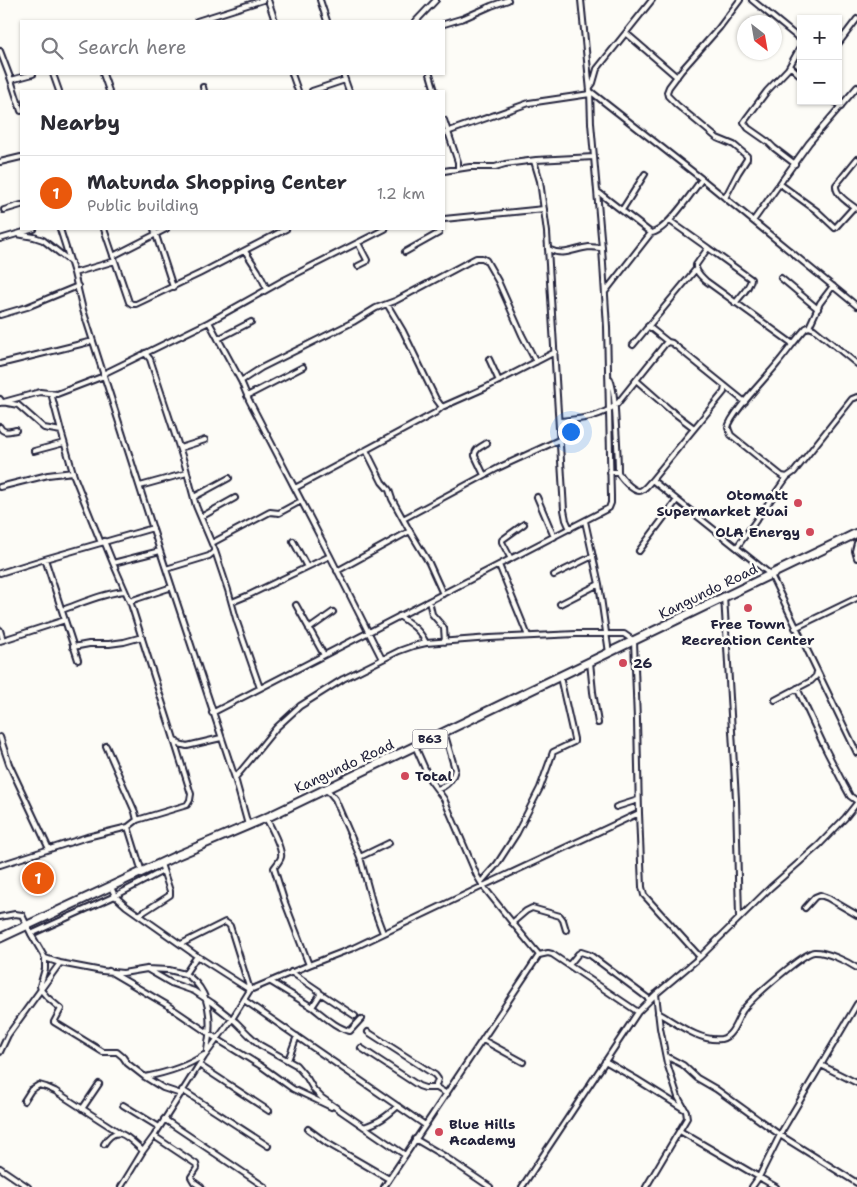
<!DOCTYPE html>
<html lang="en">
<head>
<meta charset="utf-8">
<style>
	:root { --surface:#fff; --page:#f7f7f7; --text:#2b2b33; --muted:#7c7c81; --line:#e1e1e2; --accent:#ea580c }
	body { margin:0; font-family:"Shantell Sans",sans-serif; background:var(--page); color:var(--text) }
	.controls { position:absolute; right:15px; top:15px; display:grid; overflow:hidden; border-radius:0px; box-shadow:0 1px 4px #0004 }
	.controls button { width:45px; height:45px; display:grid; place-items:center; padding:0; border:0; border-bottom:1px solid var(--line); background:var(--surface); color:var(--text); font:25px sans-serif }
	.compass { position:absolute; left:737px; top:15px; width:45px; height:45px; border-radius:50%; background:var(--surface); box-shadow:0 1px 4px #0004; rotate:149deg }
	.you { position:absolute; left:570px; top:431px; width:18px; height:18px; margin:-12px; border:4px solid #fff; border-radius:50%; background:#1a73e8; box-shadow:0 0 0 8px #1a73e833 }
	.badge { display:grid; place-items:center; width:32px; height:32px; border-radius:50%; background:var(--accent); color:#fff; font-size:16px; font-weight:700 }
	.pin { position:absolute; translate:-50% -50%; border:2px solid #fff; box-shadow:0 1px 5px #0006 }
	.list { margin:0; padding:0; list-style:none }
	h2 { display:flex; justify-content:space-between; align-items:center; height:65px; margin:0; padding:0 20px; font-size:21px }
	h2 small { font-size:16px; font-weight:400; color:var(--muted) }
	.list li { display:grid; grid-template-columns:32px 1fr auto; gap:15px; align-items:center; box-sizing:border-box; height:75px; padding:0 20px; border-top:1px solid var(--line) }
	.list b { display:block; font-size:19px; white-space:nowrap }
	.list p { margin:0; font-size:16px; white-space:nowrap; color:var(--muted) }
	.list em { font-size:16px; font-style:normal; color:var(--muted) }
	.icon { flex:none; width:28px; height:28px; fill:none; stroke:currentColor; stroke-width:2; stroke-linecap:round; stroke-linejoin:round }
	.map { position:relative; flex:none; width:857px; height:1187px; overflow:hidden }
	.search { position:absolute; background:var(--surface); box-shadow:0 1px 4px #0004; left:20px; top:20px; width:425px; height:55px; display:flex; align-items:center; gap:12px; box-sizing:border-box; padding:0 18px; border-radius:0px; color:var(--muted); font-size:19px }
	.panel { position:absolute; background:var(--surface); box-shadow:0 1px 4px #0004; left:20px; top:90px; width:425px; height:140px; border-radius:0px }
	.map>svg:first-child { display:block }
</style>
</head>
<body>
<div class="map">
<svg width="857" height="1187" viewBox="0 0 857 1187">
	<rect width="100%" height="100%" fill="#fdfcf7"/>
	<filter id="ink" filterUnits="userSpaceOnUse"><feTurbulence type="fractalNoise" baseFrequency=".02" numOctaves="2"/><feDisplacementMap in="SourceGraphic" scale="10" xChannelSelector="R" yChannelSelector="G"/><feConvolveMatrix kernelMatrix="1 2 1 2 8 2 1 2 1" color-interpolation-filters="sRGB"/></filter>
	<g filter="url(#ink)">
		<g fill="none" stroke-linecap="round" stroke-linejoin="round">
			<!-- street casing -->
			<g stroke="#22223b" stroke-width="8">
				<path id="street" d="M268 0 275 21
					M320 0 327 21
					M752 0 801 40
					M197 21 263 0
					M416 21 436 0
					M444 24 464 18 491 6 508 0
					M626 33 677 77
					M838 44 857 19
					M0 51 11 80 21 111
					M790 66 801 76
					M53 74 59 91
					M103 74 109 91
					M292 74 298 91
					M343 74 349 91
					M430 74 435 91
					M11 80 33 74
					M203 87 204 91
					M590 87 593 83 597 69 652 0
					M312 91 345 80
					M590 91 702 179 857 306
					M834 101 841 107
					M444 120 458 162V169
					M444 133 529 103 590 94
					M857 159 836 185C835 195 849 203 857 209
					M534 161 540 181 547 232 564 510 566 520 570 529
					M0 162 21 157
					M795 164 774 148 768 142 748 128 744 122 746 119 767 91 788 69 801 46
					M444 171 470 167H495L505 164 536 160 594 157
					M780 184 817 211 835 228 854 207
					M598 192 651 233C666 232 692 192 702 179
					M725 198 738 173 747 159V156L734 145 717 138 677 105 668 96 667 92 669 87 681 71 719 28 740 0
					M4 210 21 205
					M622 210 645 174
					M444 219 544 209
					M670 221 708 248 696 265C695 272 702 277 706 281L793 344
					M753 221 809 143 857 87
					M60 229 74 273 83 310 160 551 235 778 248 825
					M104 229 129 302 132 304H136L199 274 286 229
					M154 229 173 287
					M17 234 34 237 43 240 71 262
					M0 239 34 229
					M708 248 751 279C750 287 741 296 735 303
					M548 249C564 257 573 249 589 247 593 247 598 248 602 248
					M245 251 258 271 267 289
					M405 252 439 233 438 229
					M113 256 166 229
					M358 266 366 262 367 260 358 243
					M74 273 115 261
					M781 278 818 309
					M605 292 651 233
					M387 304 403 331 436 399 442 407
					M0 315 27 307 78 286
					M209 322 241 381 249 400 330 556 382 659
					M648 326 668 342
					M809 327 820 303 833 286
					M218 339 251 322
					M633 345 696 269
					M145 353 150 359 185 465 196 506 215 551 228 590 237 622 260 688
					M489 359 499 381
					M0 364 93 341
					M857 364 814 329 809 327 806 328C796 339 787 352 777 364 767 377 730 414 728 428L731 435 782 476 787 477 794 472 852 399 857 397
					M103 374 209 322 284 280 385 229
					M610 379C614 389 614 398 615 409 616 430 618 451 618 472
					M636 380 669 409 694 428
					M241 381 261 368 353 322 376 308 395 301 476 258H482L486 260 498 281 522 335 536 362
					M51 393 61 431 74 476 101 543
					M247 396 303 367
					M0 399 2 402 18 405 44 428 61 431
					M0 403 40 392 57 394 104 376
					M559 421C580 419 600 418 617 404L665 344 668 342 672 343 745 402
					M0 427C3 434 10 431 16 430
					M180 448 205 440
					M366 450 382 482 389 490 392 499 408 528 429 563 443 594
					M34 451 64 443
					M610 472H618C620 478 633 491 639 491 644 491 649 483 652 480L724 392 725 386
					M484 475 475 456C474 449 482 446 487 443
					M652 480 771 575 857 753
					M140 486 187 473
					M0 487 48 475 73 472
					M295 488 435 413 442 407 485 388 555 352
					M194 497 229 478
					M537 497 554 537
					M201 517 235 498
					M403 519 500 467 561 439
					M585 521 599 584 609 653
					M104 541 113 563 131 604 174 739 179 744 187 746 221 738
					M293 541 307 567
					M212 543 270 512 279 513 301 501
					M857 543 855 551 857 558
					M737 547 787 477
					M639 551 677 500
					M45 559 78 660
					M511 559 502 542V540L524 524
					M113 563 160 551
					M499 565 528 636
					M166 569 209 556 215 551
					M337 571 410 531
					M0 573 45 559 153 528
					M554 575 593 556
					M724 596 736 799 739 917
					M130 601 172 587
					M429 601 432 614 444 628 445 642
					M232 602 249 595 330 556
					M560 604 599 584
					M296 605 324 655
					M62 610C82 603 104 593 125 591
					M399 616C411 624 420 630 426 643
					M795 628 857 598
					M309 629 333 612
					M0 630 3 640
					M0 641 65 620
					M73 647 89 644H109L124 642 142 637
					M590 662 593 692 598 723
					M797 688 826 750 844 785 850 796 857 801
					M775 700 811 681 816 676 817 672
					M212 713 609 508 611 503V496L607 327 602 248 591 123 590 91 581 0
					M0 737 9 764 49 849
					M235 778 250 760 276 728 300 706 343 679 399 651 413 646 426 643 490 638 576 634H624L634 641 637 720 639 813 483 886 477 876 444 799 430 780 415 746
					M324 789 330 793 335 799 360 857 374 909 383 933
					M437 789C447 787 453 779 455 769L444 732
					M616 807 638 800
					M639 813 642 887 644 895 700 957
					M266 818C270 825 283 850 281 857 280 861 276 865 274 868L284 900 309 965
					M137 820 187 805 190 800 191 794 174 740
					M128 827 142 872
					M360 857 389 843
					M0 865 87 837 128 827 137 820 135 812 106 746
					M163 871 115 896 126 906 197 956 250 990
					M481 882 497 864 517 833 540 788 553 752 574 742V739L560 677
					M111 887 115 896 31 934 45 958V969L40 986 41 990 47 997 61 1009 54 1022 103 1052H117L123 1057 127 1063 145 1077 163 1088 181 1094
					M805 908 815 897 820 895 828 898 857 915
					M139 915 167 897 170 895V891L161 864
					M0 917 15 914 22 915 31 934
					M512 923 526 911 532 908 560 916 563 920 566 930
					M181 944 225 922 228 924 230 926 250 990
					M45 958 60 963 102 971 123 973 147 969 169 970 185 974 197 956
					M569 965 578 954 581 952 590 955 649 999
					M147 969 171 983 194 991 212 1003 236 1022 249 1035 260 1045 296 1065 307 1078 314 1090 322 1098 405 1155
					M109 971 167 1005 217 1039 261 1066 293 1089 331 1107
					M291 972 319 991 320 995 312 1007C323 1015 336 1028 350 1031L361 1019
					M185 974C212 990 212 1023 207 1050
					M271 982 312 1007
					M320 993 355 1016
					M244 1000 425 1125
					M658 1013C676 1023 700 1042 721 1039 733 1037 737 1019 743 1010 751 999 803 953 814 952 826 951 848 962 857 968
					M368 1032 435 1075 438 1079 435 1088
					M483 1040 523 1062
					M361 1048 419 1086 425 1088H437L447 1094
					M0 1052 8 1035 60 963
					M666 1056 683 1065 697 1078 716 1089 780 1135 857 1183
					M288 1060 297 1036
					M605 1061 636 1079 684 1109
					M199 1065 269 1111
					M821 1065 857 1083
					M145 1077C165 1073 187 1067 204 1055
					M182 1090 268 1146
					M24 1101 31 1090 39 1085 46 1087 55 1091 120 1133
					M123 1105 159 1127
					M82 1109 99 1084
					M164 1119 265 1187
					M364 1127C379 1122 386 1117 398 1106
					M308 1129 327 1143 389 1179
					M680 1131 776 1187
					M154 1136 196 1164 197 1168 191 1177 194 1182 201 1187
					M415 1139 444 1156 490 1187
					M104 1144C117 1122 129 1139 143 1151L154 1136 204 1057 232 1019 250 990 309 965 353 948 483 886 511 921 539 955
					M0 1168 28 1187
					M121 1187 143 1151
					M384 1187 539 955 548 953 552 954 638 1012
					M522 1187 638 1012 656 994 700 957 770 888 819 845 845 818 857 803
					M646 1187 687 1118 686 1111 678 1097 667 1063 660 1028 656 994
					M752 1187 759 1177 782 1131 857 1004"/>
			</g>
			<!-- highway casing -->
			<g stroke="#22223b" stroke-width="11">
				<path id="highway" d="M0 938 176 856 270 816 857 533"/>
			</g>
			<!-- street -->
			<use href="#street" stroke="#fdfcf7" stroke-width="4"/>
			<!-- highway -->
			<use href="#highway" stroke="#fdfcf7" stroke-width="7"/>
		</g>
	</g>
	<!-- markers -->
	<g fill="#d1495b" stroke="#fdfcf7" stroke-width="2">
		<circle cx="798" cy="503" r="5"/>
		<circle cx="810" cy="532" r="5"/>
		<circle cx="748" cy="608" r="5"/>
		<circle cx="623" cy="663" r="5"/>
		<circle cx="405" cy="776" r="5"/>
		<circle cx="439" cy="1132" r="5"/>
	</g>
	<g text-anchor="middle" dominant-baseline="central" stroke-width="5" stroke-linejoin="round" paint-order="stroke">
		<!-- shield labels -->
		<rect fill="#fdfcf7" stroke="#646373" stroke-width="1" x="412.5" y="729.5" width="35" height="19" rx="4"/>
		<g font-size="12" font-weight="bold" fill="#22223b">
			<text x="430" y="739">B63</text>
		</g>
		<!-- poi labels -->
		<g font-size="14" font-weight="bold" fill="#22223b" stroke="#fdfcf7" text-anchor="start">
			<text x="788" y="495" text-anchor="end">Otomatt<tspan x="788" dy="16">Supermarket Ruai</tspan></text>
			<text x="800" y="532" text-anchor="end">OLA Energy</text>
			<text x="748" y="624" text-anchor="middle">Free Town<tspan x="748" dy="16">Recreation Center</tspan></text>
			<text x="633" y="663">26</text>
			<text x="415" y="776">Total</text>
			<text x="449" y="1124">Blue Hills<tspan x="449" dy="16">Academy</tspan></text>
		</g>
		<!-- street labels -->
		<g font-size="14" fill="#22223b" stroke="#fdfcf7">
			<text transform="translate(708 591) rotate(-26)">Kangundo Road</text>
			<text transform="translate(344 766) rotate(-25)">Kangundo Road</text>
		</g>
	</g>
</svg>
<div class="controls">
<button>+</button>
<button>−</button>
</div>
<svg class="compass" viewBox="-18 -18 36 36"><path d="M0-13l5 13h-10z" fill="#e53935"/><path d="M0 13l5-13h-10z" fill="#7c7c81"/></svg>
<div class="you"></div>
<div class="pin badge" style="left:38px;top:878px">1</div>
<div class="search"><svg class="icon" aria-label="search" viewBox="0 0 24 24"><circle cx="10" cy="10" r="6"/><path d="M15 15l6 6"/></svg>Search here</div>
<section class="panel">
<h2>Nearby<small></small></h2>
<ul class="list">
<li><span class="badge">1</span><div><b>Matunda Shopping Center</b><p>Public building</p></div><em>1.2 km</em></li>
</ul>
</section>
</div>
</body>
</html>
